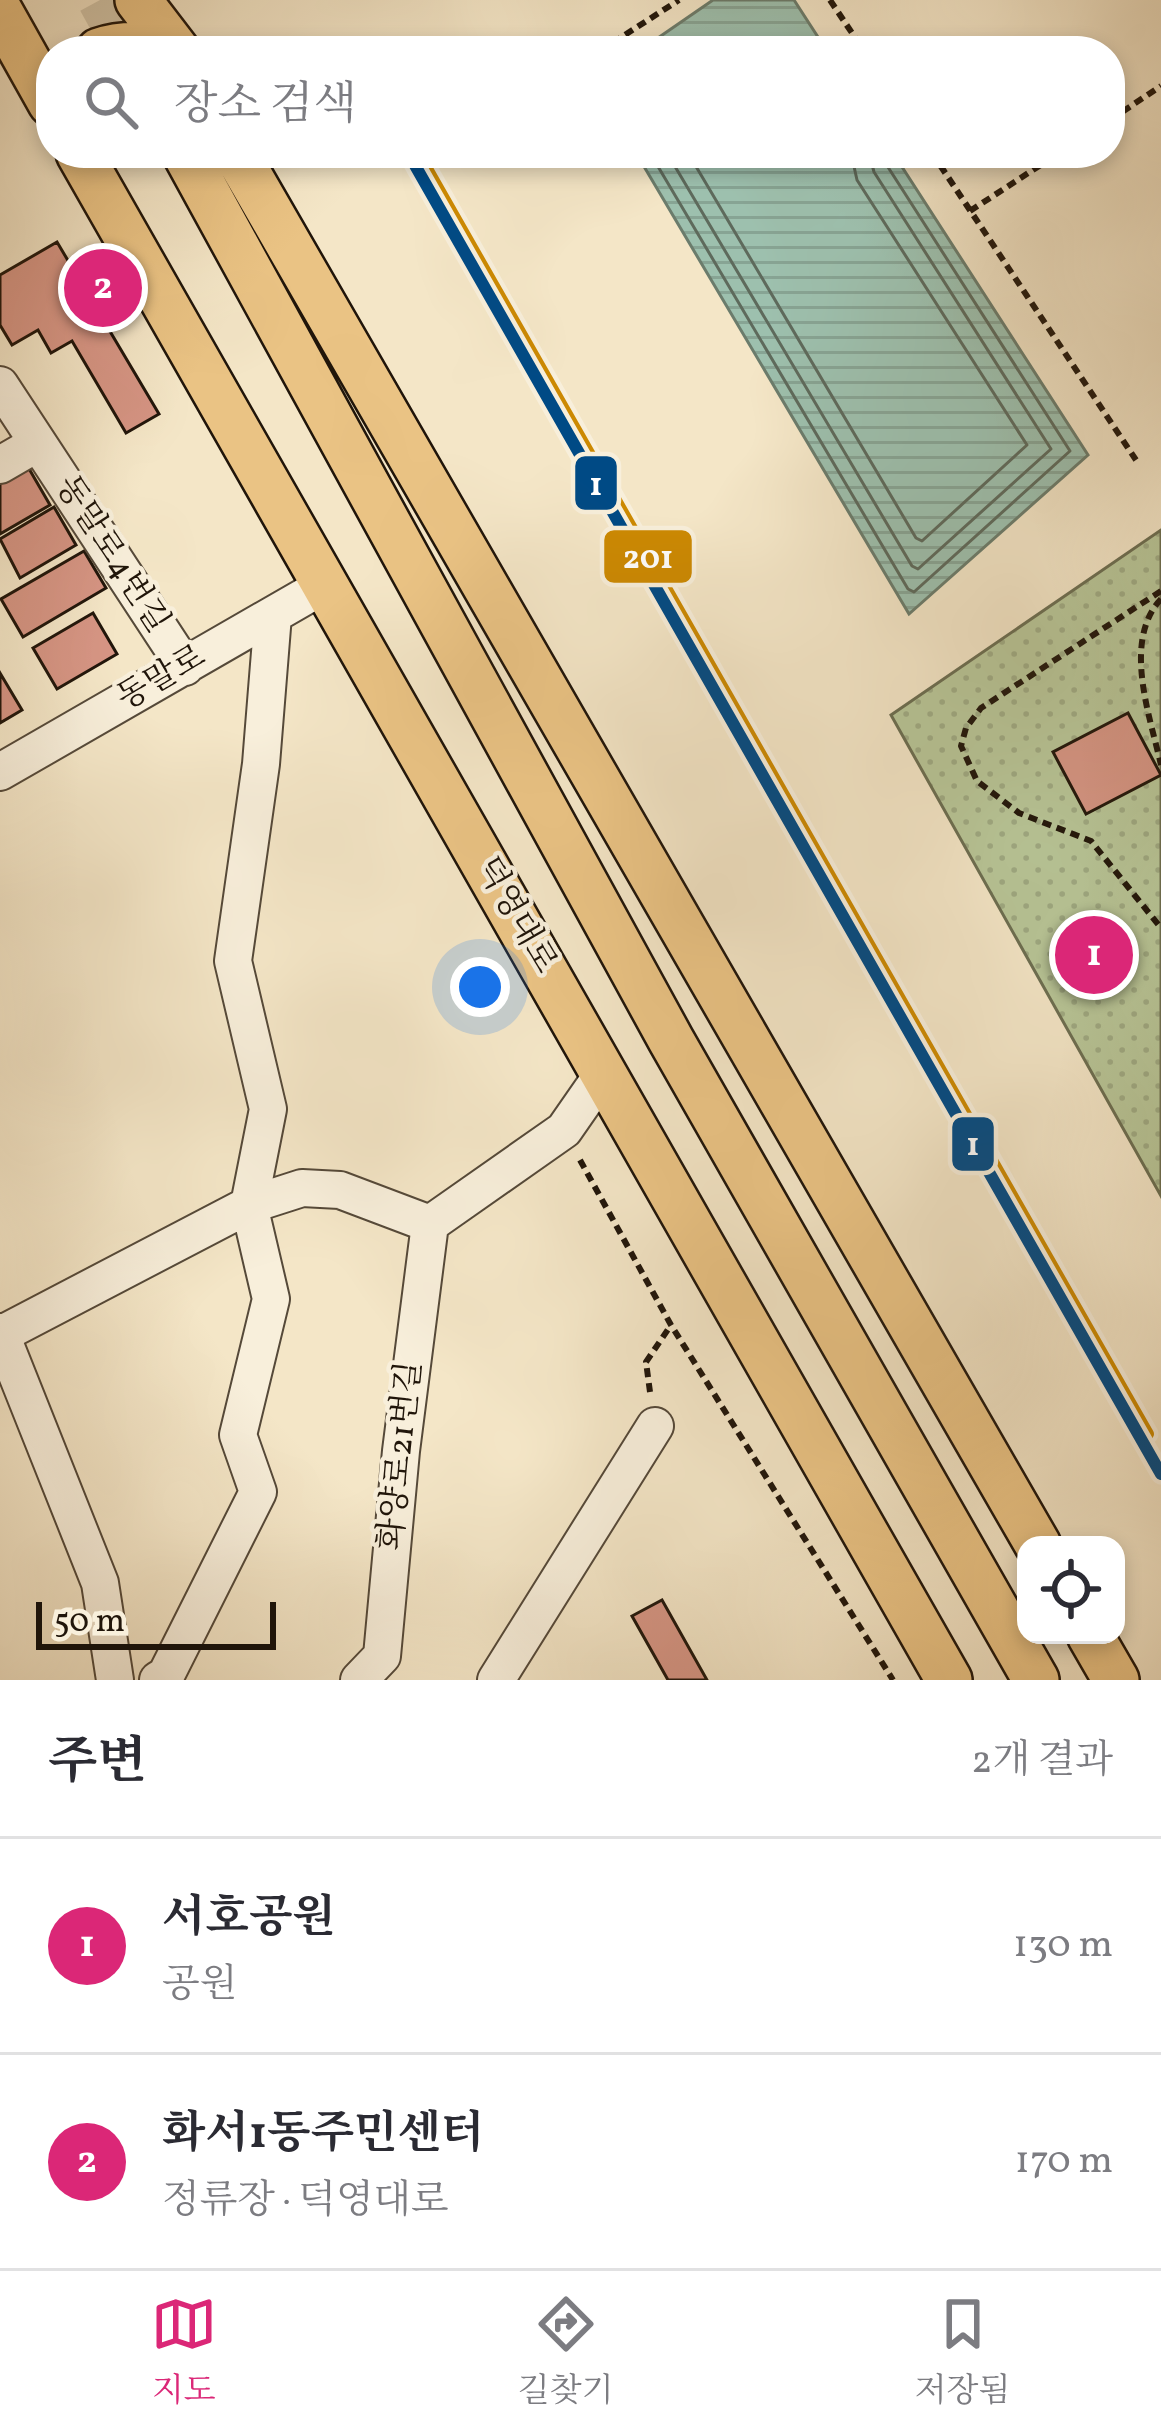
<!DOCTYPE html>
<html lang="ko">
<head>
<meta charset="utf-8">
<style>
	:root { --surface:#fff; --page:#f7f7f7; --text:#2b2b33; --muted:#7c7c81; --line:#e1e1e2; --accent:#db2777 }
	body { margin:0; font-family:Vollkorn,"Noto Serif KR",serif; background:var(--page); color:var(--text) }
	.controls { position:absolute; right:36px; bottom:36px; display:grid; overflow:hidden; border-radius:24px; box-shadow:0 6px 18px #0003 }
	.controls button { width:108px; height:108px; display:grid; place-items:center; padding:0; border:0; border-bottom:3px solid var(--line); background:var(--surface); color:var(--text); font:60px sans-serif }
	.scale { position:absolute; left:36px; bottom:30px; width:240px; box-sizing:border-box; padding-left:12px; border:6px solid #20150a; border-top:0; font-size:33px; line-height:42px; white-space:nowrap; color:#20150a; -webkit-text-stroke:9px #f8efdb; paint-order:stroke }
	.you { position:absolute; left:480px; top:987px; width:42px; height:42px; margin:-30px; border:9px solid #fff; border-radius:50%; background:#1a73e8; box-shadow:0 0 0 18px #1a73e833 }
	.badge { display:grid; place-items:center; width:78px; height:78px; border-radius:50%; background:var(--accent); color:#fff; font-size:39px; font-weight:700 }
	.pin { position:absolute; translate:-50% -50%; border:6px solid #fff; box-shadow:0 3px 12px #0006 }
	.list { margin:0; padding:0; list-style:none }
	h2 { display:flex; justify-content:space-between; align-items:center; height:156px; margin:0; padding:0 48px; font-size:51px }
	h2 small { font-size:39px; font-weight:400; color:var(--muted) }
	.list li { display:grid; grid-template-columns:78px 1fr auto; gap:36px; align-items:center; box-sizing:border-box; height:216px; padding:0 48px; border-top:3px solid var(--line) }
	.list b { display:block; font-size:45px; white-space:nowrap }
	.list p { margin:0; font-size:39px; white-space:nowrap; color:var(--muted) }
	.list em { font-size:39px; font-style:normal; color:var(--muted) }
	.icon { flex:none; width:66px; height:66px; fill:none; stroke:currentColor; stroke-width:2; stroke-linecap:round; stroke-linejoin:round }
	.map { position:relative; flex:none; width:1161px; height:1680px; overflow:hidden }
	.search { position:absolute; background:var(--surface); box-shadow:0 6px 18px #0003; left:36px; right:36px; top:36px; height:132px; display:flex; align-items:center; gap:30px; box-sizing:border-box; padding:0 42px; border-radius:48px; color:var(--muted); font-size:45px }
	.sheet { height:588px; background:var(--surface) }
	nav { display:flex; justify-content:space-around; align-items:center; box-sizing:border-box; height:168px; border-top:3px solid var(--line); background:var(--surface); font-size:33px; color:var(--muted) }
	nav a { display:grid; justify-items:center; gap:6px }
	nav .on { color:var(--accent) }
	.map>svg:first-child { display:block }
</style>
</head>
<body>
<div class="map">
<svg width="1161" height="1680" viewBox="0 0 1161 1680">
	<defs>
		<pattern id="park-dots" width="8" height="8" patternUnits="userSpaceOnUse" patternTransform="scale(3)"><rect width="8" height="8" fill="#b8c698"/><path d="M2 2h.1M6 6h.1" fill="none" stroke="#9ea982" stroke-width="1.8" stroke-linecap="round"/></pattern>
		<pattern id="water-rules" width="6" height="5" patternUnits="userSpaceOnUse" patternTransform="scale(3)"><rect width="6" height="5" fill="#9dc0ae"/><path d="M0 2.5h6" fill="none" stroke="#87a494"/></pattern>
	</defs>
	<rect width="100%" height="100%" fill="#f4e6c7"/>
	<filter id="stains"><feTurbulence type="fractalNoise" baseFrequency=".00167" numOctaves="4"/><feColorMatrix values="0 0 0 0 .2 0 0 0 0 .09 0 0 0 0 .02 0 0 0 .5 -.17"/></filter>
	<radialGradient id="worn" r=".72"><stop offset=".6" stop-color="#630" stop-opacity="0"/><stop offset="1" stop-color="#630" stop-opacity=".3"/></radialGradient>
	<!-- park -->
	<path fill="url(#park-dots)" stroke="#6c6e51" stroke-width="3" d="M1161 530V1196L891 715Z"/>
	<!-- water -->
	<path fill="url(#water-rules)" stroke="#6b7c6c" stroke-width="3" d="M713 0H794L827 51H639Z
		M636 153H893L1088 455 909 614Z"/>
	<g fill="none" stroke-linecap="round" stroke-linejoin="round">
		<!-- shore -->
		<path stroke="#5e6a5c" stroke-width="3" d="M650 153 908 589 914 592 1070 451 886 164 884 153
			M667 153 912 566 918 569 1051 449 874 172 869 153
			M688 153 916 538 922 541 1027 445 857 180 851 153"/>
	</g>
	<!-- building -->
	<path fill="#d69584" stroke="#20150a" stroke-width="3" d="M57 242 159 414 126 433 72 341 51 353 38 330 12 345 0 325V275Z
		M28 467 50 505 0 534V483Z
		M54 507 76 545 20 578 0 539Z
		M84 551 106 588 23 637 1 599Z
		M93 613 117 654 57 689 33 648Z
		M0 673 22 710 0 723Z
		M1128 713 1161 775 1086 814 1053 752Z
		M662 1600 707 1680H668L632 1616Z"/>
	<g fill="none" stroke-linecap="round" stroke-linejoin="round">
		<!-- major-tunnel -->
		<path stroke="#d4c7ab" stroke-width="45" stroke-dasharray="45 22" stroke-linecap="butt" d="M100 0 128 51"/>
		<!-- minor casing -->
		<g stroke="#554939" stroke-width="40">
			<path id="minor" d="M0 385 185 667
				M0 465 38 443
				M0 772 323 586
				M430 1224 564 1130 605 1071
				M0 1332 100 1583 115 1680
				M0 1335 249 1205 302 1188 340 1190 430 1224
				M158 1680 166 1675 258 1492 238 1435 271 1299 249 1205 268 1109 233 961 261 764 273 615
				M359 1680 382 1656 401 1451 430 1224
				M496 1680 655 1426"/>
		</g>
		<!-- major casing -->
		<g stroke="#20150a" stroke-width="50">
			<path id="major" d="M138 0 177 51
				M0 12 51 103
				M99 51C125 42 150 45 176 50
				M79 153 949 1680
				M185 153 671 1040 1036 1680
				M236 153 1038 1545
				M1090 1635 1116 1680"/>
		</g>
		<!-- path -->
		<path stroke="#20150a" stroke-width="6" stroke-dasharray="9 6" stroke-linecap="butt" d="M830 0 864 51
			M600 51 679 0
			M1110 120 1161 86
			M932 153 1136 460
			M970 211 1059 153
			M1161 591 981 708 966 728 961 746 977 781 1019 813 1091 841 1161 928
			M1161 599C1122 641 1150 716 1161 765
			M580 1160 671 1325 893 1680
			M650 1392 646 1362 671 1325"/>
		<!-- minor -->
		<use href="#minor" stroke="#f8efdb" stroke-width="36"/>
		<!-- major -->
		<use href="#major" stroke="#eac384" stroke-width="45"/>
		<!-- rail-1 casing -->
		<g stroke="#f8efdb" stroke-width="21">
			<path id="rail-1" d="M422 160 1148 1434"/>
		</g>
		<!-- rail-1 -->
		<use href="#rail-1" stroke="#cc8902" stroke-width="12"/>
		<!-- metro-1 casing -->
		<g stroke="#f8efdb" stroke-width="21">
			<path id="metro-1" d="M408 153 1161 1474"/>
		</g>
		<!-- metro-1 -->
		<use href="#metro-1" stroke="#004a85" stroke-width="12"/>
	</g>
	<g text-anchor="middle" dominant-baseline="central" stroke-width="9" stroke-linejoin="round" paint-order="stroke">
		<!-- street labels -->
		<g font-size="33" fill="#20150a" stroke="#f8efdb">
			<text transform="translate(111 555) rotate(57)">동말로4번길</text>
			<text transform="translate(162 679) rotate(-30)">동말로</text>
			<text transform="translate(515 916) rotate(60)">덕영대로</text>
			<text transform="translate(402 1456) rotate(-84)">화양로21번길</text>
		</g>
	</g>
	<g stroke="#f8efdb" stroke-width="4.5">
		<rect x="573" y="454" width="46" height="58" rx="12" fill="#004a85"/>
		<rect x="602" y="528" width="92" height="57" rx="12" fill="#cc8902"/>
		<rect x="950" y="1115" width="46" height="58" rx="12" fill="#004a85"/>
	</g>
	<g font-size="33" text-anchor="middle" font-weight="bold" fill="#fff">
		<text x="596" y="495">1</text>
		<text x="648" y="568">201</text>
		<text x="973" y="1155">1</text>
	</g>
	<rect width="100%" height="100%" filter="url(#stains)"/>
	<rect width="100%" height="100%" fill="url(#worn)"/>
</svg>
<div class="controls">
<button><svg class="icon" aria-label="locate" viewBox="0 0 24 24"><circle cx="12" cy="12" r="6"/><path d="M12 2v4M12 18v4M2 12h4M18 12h4"/></svg></button>
</div>
<div class="scale">50 m</div>
<div class="you"></div>
<div class="pin badge" style="left:1094px;top:955px">1</div>
<div class="pin badge" style="left:103px;top:288px">2</div>
<div class="search"><svg class="icon" aria-label="search" viewBox="0 0 24 24"><circle cx="10" cy="10" r="6"/><path d="M15 15l6 6"/></svg>장소 검색</div>
</div>
<section class="sheet">
<h2>주변<small>2개 결과</small></h2>
<ul class="list">
<li><span class="badge">1</span><div><b>서호공원</b><p>공원</p></div><em>130 m</em></li>
<li><span class="badge">2</span><div><b>화서1동주민센터</b><p>정류장 · 덕영대로</p></div><em>170 m</em></li>
</ul>
</section>
<nav>
<a class="on"><svg class="icon" aria-label="map" viewBox="0 0 24 24"><path d="M3 6l6-2 6 2 6-2v14l-6 2-6-2-6 2zM9 4v14M15 6v14"/></svg>지도</a>
<a><svg class="icon" aria-label="directions" viewBox="0 0 24 24"><path d="M12 3l9 9-9 9-9-9zM9 14v-3h6M13 9l2 2-2 2"/></svg>길찾기</a>
<a><svg class="icon" aria-label="saved" viewBox="0 0 24 24"><path d="M7 4h10v16l-5-4-5 4z"/></svg>저장됨</a>
</nav>
</body>
</html>
